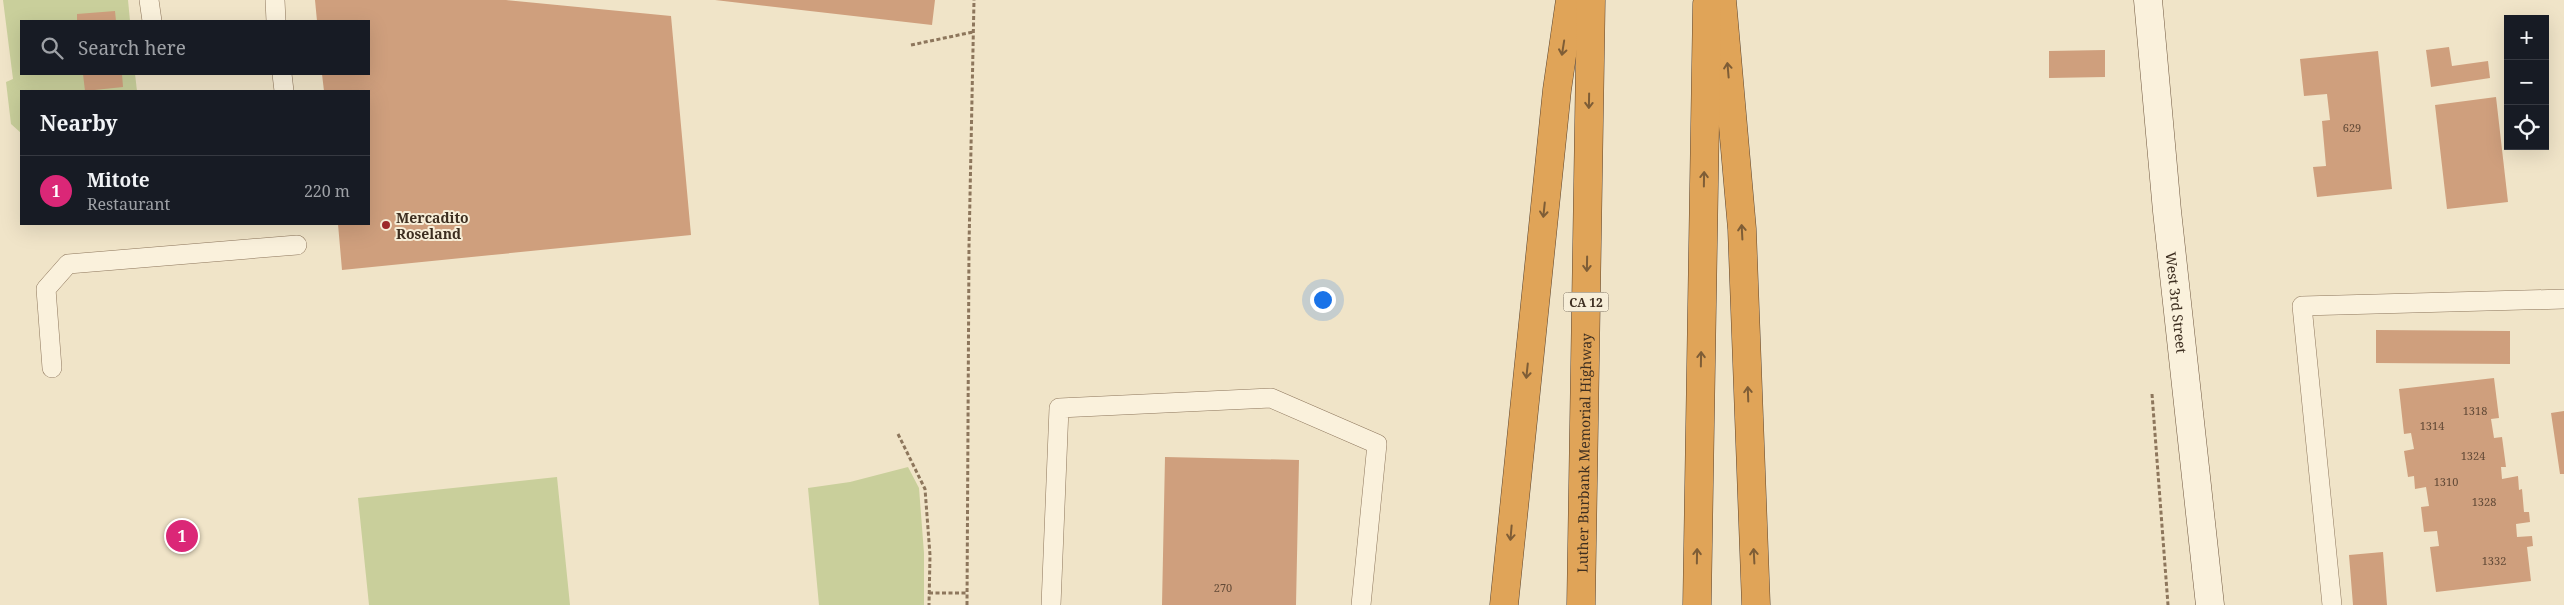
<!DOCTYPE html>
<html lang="en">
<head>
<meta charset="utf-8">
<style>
	:root { --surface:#171b24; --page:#20242c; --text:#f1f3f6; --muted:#9ea1a6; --line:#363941; --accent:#db2777 }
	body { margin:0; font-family:"Noto Serif",serif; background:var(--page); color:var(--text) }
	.controls { position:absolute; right:15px; top:15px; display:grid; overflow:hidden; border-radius:0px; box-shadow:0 5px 20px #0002 }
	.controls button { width:45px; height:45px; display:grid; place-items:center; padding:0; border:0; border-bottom:1px solid var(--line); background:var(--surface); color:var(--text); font:25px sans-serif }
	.you { position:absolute; left:1322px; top:299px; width:18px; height:18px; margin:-12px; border:4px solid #fff; border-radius:50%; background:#1a73e8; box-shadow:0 0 0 8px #1a73e833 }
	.badge { display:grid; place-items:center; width:32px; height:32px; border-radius:50%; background:var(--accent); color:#fff; font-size:16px; font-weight:700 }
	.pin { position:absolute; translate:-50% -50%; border:2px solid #fff; box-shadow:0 1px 5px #0006 }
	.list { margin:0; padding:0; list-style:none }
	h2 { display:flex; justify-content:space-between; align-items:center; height:65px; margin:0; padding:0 20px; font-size:21px }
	h2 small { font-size:16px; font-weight:400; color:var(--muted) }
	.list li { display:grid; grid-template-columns:32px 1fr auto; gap:15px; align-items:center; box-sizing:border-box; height:70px; padding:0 20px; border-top:1px solid var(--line) }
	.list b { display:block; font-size:19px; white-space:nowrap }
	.list p { margin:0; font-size:16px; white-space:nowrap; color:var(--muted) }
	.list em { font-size:16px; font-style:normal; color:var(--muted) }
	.icon { flex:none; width:28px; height:28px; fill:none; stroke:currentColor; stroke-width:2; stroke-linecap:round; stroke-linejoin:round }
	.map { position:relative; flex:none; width:2564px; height:605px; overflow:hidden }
	.search { position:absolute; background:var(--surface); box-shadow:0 5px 20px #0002; left:20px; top:20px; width:350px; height:55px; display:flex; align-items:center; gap:12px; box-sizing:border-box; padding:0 18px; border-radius:0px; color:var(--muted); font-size:19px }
	.panel { position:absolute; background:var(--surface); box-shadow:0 5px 20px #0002; left:20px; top:90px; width:350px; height:135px; border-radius:0px }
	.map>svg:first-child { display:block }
</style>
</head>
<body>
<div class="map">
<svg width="2564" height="605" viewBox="0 0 2564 605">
	<rect width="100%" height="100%" fill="#f0e4c8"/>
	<!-- green -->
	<path fill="#c9cf9b" d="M3 0H128L130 21H21V74H135L137 91H21V133L11 124 6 82 13 79Z
		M908 467 919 488 924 553V605H819L808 488 850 482Z
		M557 477 570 605H369L358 498Z"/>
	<!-- building -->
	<path fill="#cf9f7d" d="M315 0H506L671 16 691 235 342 270 338 224H369V91H324L322 74H369V21H317Z
		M715 0H935L932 25Z
		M115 11 116 21H77V14Z
		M2449 47 2452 66 2488 61 2490 78 2431 87 2426 50Z
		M2105 50V77L2049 78V51Z
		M2378 51 2392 189 2317 197 2313 167 2326 166 2322 121 2330 120 2327 94 2304 96 2300 59Z
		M83 74H122L123 87 85 91Z
		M2496 97 2508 202 2447 209 2435 105Z
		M2376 330 2510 331V364L2376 363Z
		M2494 378 2499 418 2491 419 2494 438 2502 437 2506 467H2501L2502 479 2518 476 2519 490 2522 489 2524 512H2529L2530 522 2516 524 2517 537 2532 536 2533 546 2527 547 2531 581 2436 592 2430 547 2439 546 2437 531 2424 532 2421 507 2429 506 2426 487 2415 489 2414 476 2408 477 2404 451 2414 449 2411 433 2404 434 2399 389Z
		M2564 411V474H2560L2551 413Z
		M1165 457 1299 460 1296 605H1162Z
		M2383 552 2387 605H2353L2349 555Z"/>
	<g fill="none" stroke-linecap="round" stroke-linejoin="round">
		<!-- service casing -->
		<g stroke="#8d765c" stroke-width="20">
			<path id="service" d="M149 0 152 21
				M275 0 276 21
				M282 74 284 91
				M52 368 46 289 68 264 297 245
				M1051 605 1059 408 1271 398 1377 444 1361 605
				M2332 605 2302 306 2564 299"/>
		</g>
		<!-- secondary casing -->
		<g stroke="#6f573f" stroke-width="29">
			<g id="secondary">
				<path id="s1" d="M2148 0 2167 211 2210 605"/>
			</g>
		</g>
		<!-- motorway casing -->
		<g stroke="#5b4430" stroke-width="29">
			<g id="motorway">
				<path d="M1722 0 1742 229 1756 605"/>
				<path d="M1504 605 1557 90 1570 0"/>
				<path id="s2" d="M1581 605 1591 0"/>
				<path d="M1697 605 1707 4"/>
			</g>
		</g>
		<!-- path -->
		<path stroke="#8d765c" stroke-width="3" stroke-dasharray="4 2.5" stroke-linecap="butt" d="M911 45 973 32
			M2152 394 2168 605
			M898 434 925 489 930 555 929 605
			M929 593H967
			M967 605 969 246 974 0"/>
		<!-- service -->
		<use href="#service" stroke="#faf1dc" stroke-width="19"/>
		<!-- secondary -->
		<use href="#secondary" stroke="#faf1dc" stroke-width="28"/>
		<!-- motorway -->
		<use href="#motorway" stroke="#e0a458" stroke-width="28"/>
	</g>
	<!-- one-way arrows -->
	<defs><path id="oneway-shaft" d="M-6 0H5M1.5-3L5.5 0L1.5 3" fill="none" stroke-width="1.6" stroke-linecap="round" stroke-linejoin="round" transform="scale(1.25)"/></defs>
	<g stroke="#7e5d36">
		<use href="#oneway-shaft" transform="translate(1563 48) rotate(99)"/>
		<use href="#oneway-shaft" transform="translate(1728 70) rotate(-95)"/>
		<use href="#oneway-shaft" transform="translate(1589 101) rotate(91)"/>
		<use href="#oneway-shaft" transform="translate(1704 179) rotate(-89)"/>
		<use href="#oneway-shaft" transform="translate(1544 210) rotate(96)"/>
		<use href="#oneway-shaft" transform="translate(1742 232) rotate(-93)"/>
		<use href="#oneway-shaft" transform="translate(1587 264) rotate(91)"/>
		<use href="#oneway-shaft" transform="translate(1701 359) rotate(-89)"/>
		<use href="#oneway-shaft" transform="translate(1527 371) rotate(96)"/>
		<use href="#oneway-shaft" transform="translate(1748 394) rotate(-92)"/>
		<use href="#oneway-shaft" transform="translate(1511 533) rotate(95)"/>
		<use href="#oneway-shaft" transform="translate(1697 556) rotate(-89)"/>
		<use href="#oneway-shaft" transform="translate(1754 556) rotate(-93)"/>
	</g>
	<!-- markers -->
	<circle fill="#9e2a2b" stroke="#f7eed8" stroke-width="2" cx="386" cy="225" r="5"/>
	<g text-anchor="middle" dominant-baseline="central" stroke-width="4" stroke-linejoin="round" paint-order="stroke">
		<!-- number labels -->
		<g font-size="11" fill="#624a37">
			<text x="2352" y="127">629</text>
			<text x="2475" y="410">1318</text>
			<text x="2432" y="425">1314</text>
			<text x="2473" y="455">1324</text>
			<text x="2446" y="481">1310</text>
			<text x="2484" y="501">1328</text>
			<text x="2494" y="560">1332</text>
			<text x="1223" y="587">270</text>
		</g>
		<!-- shield labels -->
		<rect fill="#f7eed8" stroke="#756857" stroke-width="1" x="1563.5" y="292.5" width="45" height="19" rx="4"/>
		<g font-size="12" font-weight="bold" fill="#3d2e20">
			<text x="1586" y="302">CA 12</text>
		</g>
		<!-- poi labels -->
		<g font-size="14" font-weight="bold" fill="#3d2e20" stroke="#f7eed8" text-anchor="start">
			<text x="396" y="217">Mercadito<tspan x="396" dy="16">Roseland</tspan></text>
		</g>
		<!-- street labels -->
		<g font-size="14" fill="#3d2e20" stroke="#f7eed8">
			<text stroke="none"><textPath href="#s1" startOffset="304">West 3rd Street</textPath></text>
			<text stroke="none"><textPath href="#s2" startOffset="152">Luther Burbank Memorial Highway</textPath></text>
		</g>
	</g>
</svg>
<div class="controls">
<button>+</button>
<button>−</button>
<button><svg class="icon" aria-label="locate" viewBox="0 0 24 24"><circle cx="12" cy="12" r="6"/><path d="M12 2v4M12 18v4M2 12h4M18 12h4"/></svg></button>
</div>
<div class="you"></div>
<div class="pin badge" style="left:182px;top:536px">1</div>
<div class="search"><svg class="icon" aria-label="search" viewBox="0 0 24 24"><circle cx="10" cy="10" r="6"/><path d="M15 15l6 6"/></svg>Search here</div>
<section class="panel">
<h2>Nearby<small></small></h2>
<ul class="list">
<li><span class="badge">1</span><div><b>Mitote</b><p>Restaurant</p></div><em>220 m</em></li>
</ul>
</section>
</div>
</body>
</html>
